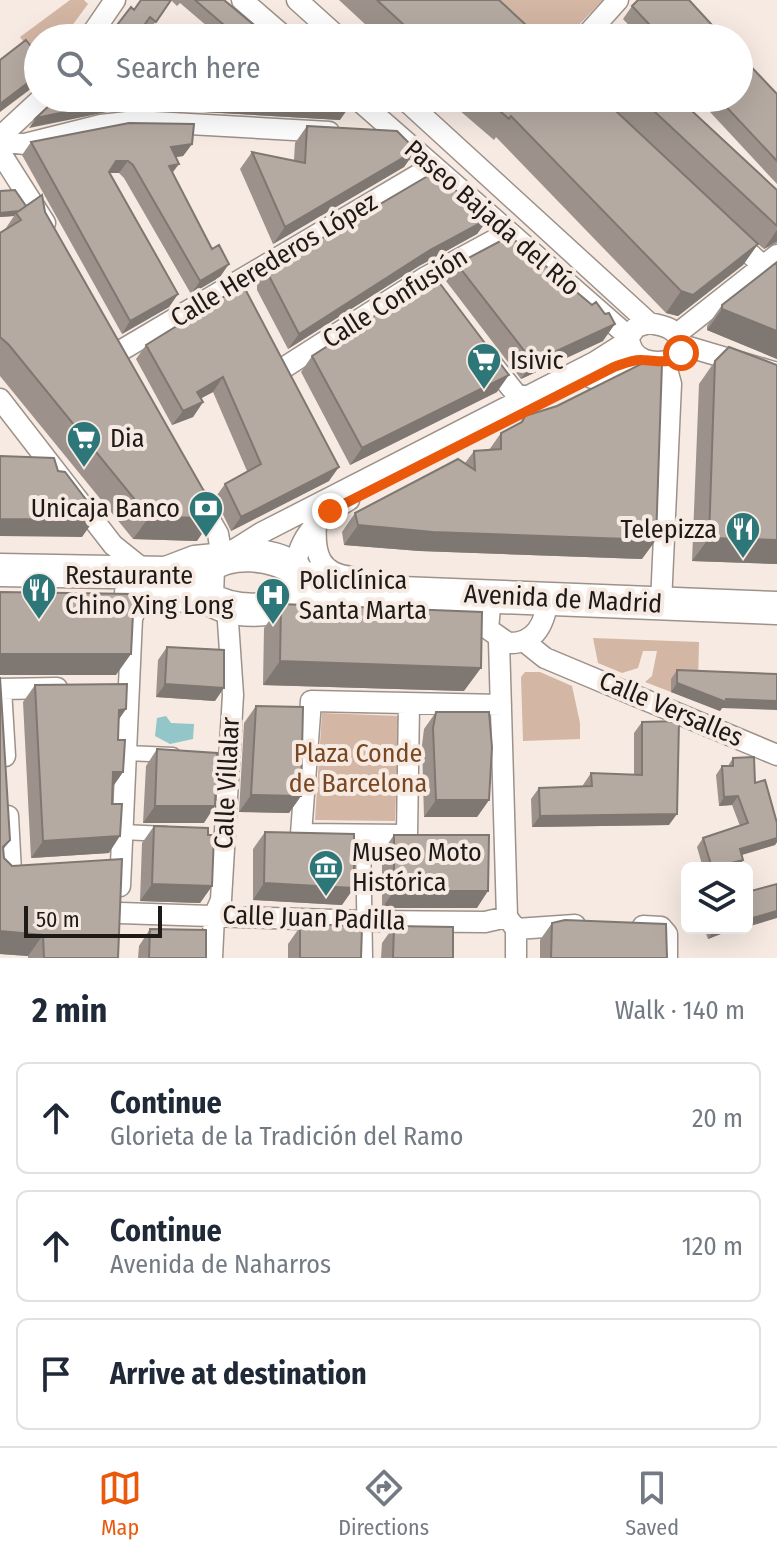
<!DOCTYPE html>
<html lang="en">
<head>
<meta charset="utf-8">
<style>
	:root { --surface:#fff; --page:#f2f2f3; --text:#1f2937; --muted:#747a83; --line:#e0e1e3; --accent:#ea580c }
	body { margin:0; font-family:"Fira Sans Condensed",sans-serif; background:var(--page); color:var(--text) }
	.controls { position:absolute; right:24px; bottom:24px; display:grid; overflow:hidden; border-radius:12px; box-shadow:0 8px 32px #0002 }
	.controls button { width:72px; height:72px; display:grid; place-items:center; padding:0; border:0; border-bottom:2px solid var(--line); background:var(--surface); color:var(--text); font:40px sans-serif }
	.scale { position:absolute; left:24px; bottom:20px; width:138px; box-sizing:border-box; padding-left:8px; border:4px solid #1e1a17; border-top:0; font-size:22px; line-height:28px; white-space:nowrap; color:#1e1a17; -webkit-text-stroke:6px #f6eae2; paint-order:stroke }
	.stop { position:absolute; width:24px; height:24px; margin:-18px; border:6px solid #ea580c; border-radius:50%; background:#fff }
	.stop.end { background:#ea580c; border-color:#fff; box-shadow:0 2px 8px #0008 }
	.list { margin:0; padding:0; list-style:none }
	h2 { display:flex; justify-content:space-between; align-items:center; height:104px; margin:0; padding:0 32px; font-size:34px }
	h2 small { font-size:26px; font-weight:400; color:var(--muted) }
	.list li { display:grid; grid-template-columns:52px 1fr auto; gap:24px; align-items:center; box-sizing:border-box; height:112px; margin:0 16px 16px; padding:0 16px; border:2px solid var(--line); border-radius:12px }
	.list b { display:block; font-size:30px; white-space:nowrap }
	.list p { margin:0; font-size:26px; white-space:nowrap; color:var(--muted) }
	.list em { font-size:26px; font-style:normal; color:var(--muted) }
	.icon { flex:none; width:44px; height:44px; fill:none; stroke:currentColor; stroke-width:2; stroke-linecap:round; stroke-linejoin:round }
	.map { position:relative; flex:none; width:777px; height:958px; overflow:hidden }
	.search { position:absolute; background:var(--surface); box-shadow:0 8px 32px #0002; left:24px; right:24px; top:24px; height:88px; display:flex; align-items:center; gap:20px; box-sizing:border-box; padding:0 28px; border-radius:44px; color:var(--muted); font-size:30px }
	.sheet { height:488px; background:var(--surface) }
	nav { display:flex; justify-content:space-around; align-items:center; box-sizing:border-box; height:112px; border-top:2px solid var(--line); background:var(--surface); font-size:22px; color:var(--muted) }
	nav a { display:grid; justify-items:center; gap:4px }
	nav .on { color:var(--accent) }
	.map>svg:first-child { display:block }
</style>
</head>
<body>
<div class="map">
<svg width="777" height="958" viewBox="0 0 777 958">
	<rect width="100%" height="100%" fill="#f6eae2"/>
	<!-- green -->
	<path fill="#d3b6a3" d="M70 0H84L88 4 63 38H38V62L20 37Z
		M499 0H603L566 38H539Z
		M593 638 699 642 698 681 672 679 671 692 645 682 652 676 657 651H643L638 668 622 673 598 663Z
		M525 672H540L572 686 580 723V739L523 741 521 677Z
		M322 713 399 716 395 821 315 820Z"/>
	<!-- water -->
	<path fill="#92c6c8" d="M166 716 171 723 194 724 193 739 170 744 155 736 157 718Z"/>
	<g fill="none" stroke-linecap="round" stroke-linejoin="round">
		<!-- pedestrian casing -->
		<g stroke="#9d928a" stroke-width="17">
			<path id="pedestrian" d="M126 753 173 755
				M122 832 166 834
				M363 835 365 958"/>
		</g>
		<!-- minor casing -->
		<g stroke="#9d928a" stroke-width="23">
			<path id="minor" d="M242 0 286 38
				M297 0 339 38
				M89 38 115 0
				M584 38 618 0
				M356 98 629 337
				M403 98 649 323
				M0 137 42 98
				M0 141 25 144 101 125 136 121 329 132
				M0 152 45 223
				M733 238 777 279
				M649 323C666 326 676 328 682 345L676 359C655 365 630 363 629 337L636 327Z
				M678 333 777 255
				M682 345 777 373
				M115 354 433 166
				M488 359 516 394 527 397
				M285 367 426 277 507 233
				M592 378 639 359
				M0 399 113 545 148 573
				M198 499 218 534 222 557
				M316 524C314 553 319 574 352 577
				M226 555 261 533 595 362 628 341
				M295 569C299 535 320 516 349 500
				M491 596 488 629 508 643C536 644 545 623 548 598
				M661 603 671 384 665 362
				M499 641 507 917 516 929V958
				M525 642 545 658 777 755
				M0 689 57 688
				M1 689 5 756
				M409 704 407 835 301 834 311 701 501 705
				M8 816 11 872
				M120 886 132 618 137 607 152 593
				M120 913 364 921 485 922 507 917
				M643 926 661 927 667 934V958
				M516 929 575 925
				M212 958 214 916 221 900 233 695 227 607"/>
		</g>
		<!-- trunk casing -->
		<g stroke="#9d928a" stroke-width="35">
			<path id="trunk" d="M0 570 166 573 195 562 215 560
				M297 575 350 591 777 608
				M131 593 207 597
				M281 607C294 596 302 586 295 569 274 553 226 549 208 568L207 597C244 624 307 601 348 591"/>
		</g>
		<!-- pedestrian -->
		<use href="#pedestrian" stroke="#fff" stroke-width="14"/>
		<!-- minor -->
		<use href="#minor" stroke="#fff" stroke-width="20"/>
		<!-- trunk -->
		<use href="#trunk" stroke="#fff" stroke-width="32"/>
	</g>
	<!-- wall -->
	<path fill="#9c928b" d="M141 0H224L245 38H221L180 3 177 6 171 0 149 31 144 27 134 10Z
		M339 0H499L540 38H380Z
		M632 6 724 38H641L623 19Z
		M777 94V184L697 98H739Z
		M187 98H334L340 120 186 111Z
		M445 98H678L777 190V243L764 249 758 244 743 265 678 316 666 313 496 137 494 140Z
		M307 126 416 150 404 167 273 244 240 169 252 152 294 160 295 143Z
		M31 142 192 144 183 156 176 157 172 173 220 277 191 294 124 178 119 173H110L178 294 169 307 122 334 22 155Z
		M0 191 26 206 45 212 197 541 133 539 0 376V233L4 231 14 216 0 217Z
		M466 202 488 219 477 234 419 266 288 349 257 290V285L268 270Z
		M777 262V359L707 330V326L722 305Z
		M457 264 603 341 521 379 446 281Z
		M243 285 329 481 231 531 215 498 225 484 247 471 213 392 201 398 203 402 193 417 172 425 136 359 146 345Z
		M312 356 497 392 350 465 301 372Z
		M715 361 777 365V564L692 561 699 384Z
		M525 416 642 559 420 551 344 545 342 532 355 513 465 463 474 451 489 450 501 433 519 424Z
		M281 604 464 691 263 685 264 628Z
		M167 647 215 701 156 697 158 660Z
		M677 670 722 708 720 711 671 692V679Z
		M0 677 10 840 3 850 4 858 118 958H28V956L0 954Z
		M35 685 126 709 119 719 118 740 123 772 112 788 109 853 31 858 23 702Z
		M256 706 301 796 289 813 239 812 244 723Z
		M436 712 489 800 477 817H424L422 745 424 729Z
		M642 722 669 825 532 827 531 799 539 788 583 787V785L591 773 634 775V733Z
		M157 749 204 823H143L146 766Z
		M733 758 755 783 777 823V842L775 845 742 855 738 868H703L697 847 703 838 740 826 732 805 719 806 716 775 722 766H728Z
		M154 826 212 886 200 903 140 901 142 843Z
		M265 832 342 905 253 900V849Z
		M394 835 477 908H382V852Z
		M552 923 667 958H540V940Z
		M315 924 361 958H288V944L300 927H312Z
		M394 926 453 958H381L382 943Z
		M704 928H736L708 939Z
		M150 929 206 958H138L139 946Z"/>
	<!-- shaded-wall -->
	<path fill="#7f7771" d="M38 75V82L36 85 0 112V104Z
		M159 99 153 109 117 110 29 128 36 118 123 100Z
		M193 101 347 110 340 120 186 111Z
		M192 144 183 156 162 159 171 147Z
		M416 150 404 167 273 244 285 227Z
		M116 161H128L119 173H107Z
		M179 164 170 176 169 166Z
		M28 210 16 213 14 216 0 217V213Z
		M488 219 477 234 419 266 288 349 299 334 430 250Z
		M777 230V241L764 249Z
		M758 244 743 265 678 316 666 313 681 291Z
		M229 264 220 277 191 294 200 281Z
		M178 294 169 307 122 334 130 321Z
		M722 309 777 331V359L707 330Z
		M615 324 603 341 521 379 533 362Z
		M509 375 497 392 350 465 362 448Z
		M223 377 213 392 187 406 197 392Z
		M203 402 193 417 172 425 183 411Z
		M339 467 329 481 231 531 241 517Z
		M149 517 213 518 197 541 133 539Z
		M0 519 94 520 82 537 0 536Z
		M358 525 656 540 642 559 420 551 344 545Z
		M709 538 777 540V564L692 561Z
		M0 654H131L116 675H0Z
		M280 661 481 668 464 691 263 685Z
		M677 683 726 699 777 701V710L722 708 720 711 671 692Z
		M165 684 224 688 215 701 156 697Z
		M126 709 114 726 119 710Z
		M113 772H123L111 789Z
		M251 795 301 796 289 813 239 812Z
		M738 796 732 805 719 806 724 797Z
		M436 800H489L477 817H424Z
		M155 806H215L204 823H143Z
		M677 814 669 825 532 827 540 816Z
		M120 836 109 853 31 858 43 841Z
		M777 838V842L775 845 734 857 740 849Z
		M743 860 738 868H716Z
		M264 883 354 888 342 905 253 900Z
		M152 884 212 886 200 903 140 901Z
		M394 891H488L477 908H382Z
		M777 911V918L747 927V923L749 919Z
		M719 928H736L708 939 714 930Z
		M0 931 43 935 28 956 0 954Z"/>
	<!-- building -->
	<path fill="#b5aaa2" stroke="#7f7771" stroke-width="2" d="M141 0H171L156 22 150 17 135 38H107L131 7 134 10Z
		M195 0H224L254 25 244 38H239Z
		M377 0H499L540 38H418Z
		M638 0H689L724 38H662L632 6Z
		M605 30 613 38H597Z
		M26 40 38 55V75L0 104V60Z
		M739 54 777 94V161L718 98H739Z
		M62 98H159V99L123 100 36 118 55 100Z
		M193 98H334L347 110 193 101Z
		M485 98H602L758 244 693 295 681 291 511 116 509 119Z
		M640 98H678L777 190V226Z
		M129 123 194 124 192 144 171 147 179 164 169 166 212 249 219 245 229 264 200 281 133 165 128 161H116L109 172 178 294 130 321 31 142Z
		M307 126 397 131 416 150 285 227 252 152 305 163Z
		M438 170 466 202 470 201 488 219 430 250 299 334 268 274V270Z
		M15 190 26 206 19 211 0 213V191Z
		M42 195 45 212 213 507V518L149 517 9 345 0 337V233L21 220 16 213Z
		M510 236 592 305 596 302 605 314 609 313 615 324 533 362 457 264Z
		M777 262V331L722 309V305Z
		M435 277 509 375 362 448 312 356Z
		M243 285 339 467 241 517 225 484 261 464 223 377 197 392 203 402 183 411 146 345Z
		M729 347 777 365V540L709 538 715 361Z
		M651 359 662 363 656 540 433 532 358 525 355 513 458 459 475 470 474 451 501 449V433L522 422 525 416 557 406Z
		M0 456 54 458 58 471 65 472 94 510V520L0 519Z
		M0 592 134 594 131 654H0Z
		M281 604 482 612 481 668 280 661Z
		M167 647 224 650V688L165 684Z
		M677 670 777 674V701L726 699V702L677 683Z
		M0 677 10 840 3 847 4 858 12 866 122 859 118 958H44L43 935 0 931Z
		M127 684 126 709 119 710 118 740H125L123 772H113L112 804H122L120 836 43 841 35 685Z
		M256 706 303 707 301 796 251 795Z
		M436 712H489L492 747 489 800H436L433 728Z
		M679 721 677 814 540 816 539 788 592 786 591 773 642 775V722Z
		M157 749 217 753 215 806H155Z
		M754 757 755 783 765 780 777 823V838L740 849 743 860 712 868 703 838 748 823 738 796 724 797 722 766H733V758Z
		M154 826 208 828V835H214L212 886 152 884Z
		M265 832 354 834V888L264 883Z
		M394 835H489L488 891H394Z
		M777 884V911L749 919V917H747V892Z
		M565 920 666 924 667 958H551L552 923Z
		M315 924 362 927 361 958H300V927H315Z
		M394 926 453 927V958H393Z
		M150 929 206 930V958H149Z"/>
	<g fill="none" stroke-linecap="round" stroke-linejoin="round">
		<!-- route -->
		<path stroke="#ea580c" stroke-width="10" d="M330 511 614 367C623 364 633 359 642 360 656 360 671 366 681 353"/>
	</g>
	<!-- icons -->
	<defs>
		<g id="supermarket-pin" transform="scale(1.8)"><path d="M0 17L-7.5 6A9.5 9.5 0 1 1 7.5 6Z" fill="#2e7779" stroke="#f6eae2"/><path d="M-6-5.5h2.5l.6 2H6L4.5 2H-2.5L-4.4-4H-6ZM-1.5 3.2a1.3 1.3 0 1 0 .1 0ZM3 3.2a1.3 1.3 0 1 0 .1 0Z" fill="#fff"/></g>
		<g id="bank-pin" transform="scale(1.8)"><path d="M0 17L-7.5 6A9.5 9.5 0 1 1 7.5 6Z" fill="#2e7779" stroke="#f6eae2"/><path d="M-6-4H6V4H-6ZM0-2.3a2.3 2.3 0 1 0 0 4.6a2.3 2.3 0 1 0 0-4.6Z" fill="#fff"/></g>
		<g id="restaurant-pin" transform="scale(1.8)"><path d="M0 17L-7.5 6A9.5 9.5 0 1 1 7.5 6Z" fill="#2e7779" stroke="#f6eae2"/><path d="M-5-6h1v4h1v-4h1v4h1v-4h1v5L-1.5 .5V6h-2V.5L-5-1ZM5-6V6H3V1.5H1.5Q1.5-4 5-6Z" fill="#fff"/></g>
		<g id="hospital-pin" transform="scale(1.8)"><path d="M0 17L-7.5 6A9.5 9.5 0 1 1 7.5 6Z" fill="#2e7779" stroke="#f6eae2"/><path d="M-5-5h3v3.5h4V-5h3V5h-3V1.5h-4V5h-3Z" fill="#fff"/></g>
		<g id="museum-pin" transform="scale(1.8)"><path d="M0 17L-7.5 6A9.5 9.5 0 1 1 7.5 6Z" fill="#2e7779" stroke="#f6eae2"/><path d="M0-6L6-3V-2H-6V-3ZM-5-1h2V3h-2ZM-1-1h2V3h-2ZM3-1h2V3H3ZM-6 4H6V6H-6Z" fill="#fff"/></g>
	</defs>
	<g fill-rule="evenodd">
		<use href="#supermarket-pin" x="484" y="360"/>
		<use href="#supermarket-pin" x="84" y="438"/>
		<use href="#bank-pin" x="206" y="508"/>
		<use href="#restaurant-pin" x="743" y="529"/>
		<use href="#restaurant-pin" x="39" y="590"/>
		<use href="#hospital-pin" x="273" y="595"/>
		<use href="#museum-pin" x="326" y="867"/>
	</g>
	<g text-anchor="middle" dominant-baseline="central" stroke-width="8" stroke-linejoin="round" paint-order="stroke">
		<!-- street labels -->
		<g font-size="26" fill="#1e1a17" stroke="#f6eae2">
			<text transform="translate(492 218) rotate(41)">Paseo Bajada del Río</text>
			<text transform="translate(274 260) rotate(-31)">Calle Herederos López</text>
			<text transform="translate(395 298) rotate(-32)">Calle Confusión</text>
			<text transform="translate(563 599) rotate(3)">Avenida de Madrid</text>
			<text transform="translate(671 709) rotate(23)">Calle Versalles</text>
			<text transform="translate(227 783) rotate(-87)">Calle Villalar</text>
			<text transform="translate(314 918) rotate(2)">Calle Juan Padilla</text>
		</g>
		<!-- poi labels -->
		<g font-size="26" fill="#1e1a17" stroke="#f6eae2" text-anchor="start">
			<text x="510" y="360">Isivic</text>
			<text x="110" y="438">Dia</text>
			<text x="180" y="508" text-anchor="end">Unicaja Banco</text>
			<text x="717" y="529" text-anchor="end">Telepizza</text>
			<text x="65" y="575">Restaurante<tspan x="65" dy="30">Chino Xing Long</tspan></text>
			<text x="299" y="580">Policlínica<tspan x="299" dy="30">Santa Marta</tspan></text>
			<text x="352" y="852">Museo Moto<tspan x="352" dy="30">Histórica</tspan></text>
		</g>
		<!-- park labels -->
		<g font-size="26" fill="#794822" stroke="#f6eae2">
			<text x="358" y="753">Plaza Conde<tspan x="358" dy="30">de Barcelona</tspan></text>
		</g>
	</g>
</svg>
<div class="controls">
<button><svg class="icon" aria-label="layers" viewBox="0 0 24 24"><path d="M12 4l9 5-9 5-9-5zM3 14l9 5 9-5"/></svg></button>
</div>
<div class="scale">50 m</div>
<div class="stop" style="left:681px;top:353px"></div>
<div class="stop end" style="left:330px;top:511px"></div>
<div class="search"><svg class="icon" aria-label="search" viewBox="0 0 24 24"><circle cx="10" cy="10" r="6"/><path d="M15 15l6 6"/></svg>Search here</div>
</div>
<section class="sheet">
<h2>2 min<small>Walk · 140 m</small></h2>
<ul class="list">
<li><svg class="icon" aria-label="ahead" viewBox="0 0 24 24"><path d="M12 20V5M6 11l6-6 6 6"/></svg><div><b>Continue</b><p>Glorieta de la Tradición del Ramo</p></div><em>20 m</em></li>
<li><svg class="icon" aria-label="ahead" viewBox="0 0 24 24"><path d="M12 20V5M6 11l6-6 6 6"/></svg><div><b>Continue</b><p>Avenida de Naharros</p></div><em>120 m</em></li>
<li><svg class="icon" aria-label="arrive" viewBox="0 0 24 24"><path d="M6 21V4h12l-3 4 3 4H6"/></svg><div><b>Arrive at destination</b></div></li>
</ul>
</section>
<nav>
<a class="on"><svg class="icon" aria-label="map" viewBox="0 0 24 24"><path d="M3 6l6-2 6 2 6-2v14l-6 2-6-2-6 2zM9 4v14M15 6v14"/></svg>Map</a>
<a><svg class="icon" aria-label="directions" viewBox="0 0 24 24"><path d="M12 3l9 9-9 9-9-9zM9 14v-3h6M13 9l2 2-2 2"/></svg>Directions</a>
<a><svg class="icon" aria-label="saved" viewBox="0 0 24 24"><path d="M7 4h10v16l-5-4-5 4z"/></svg>Saved</a>
</nav>
</body>
</html>
